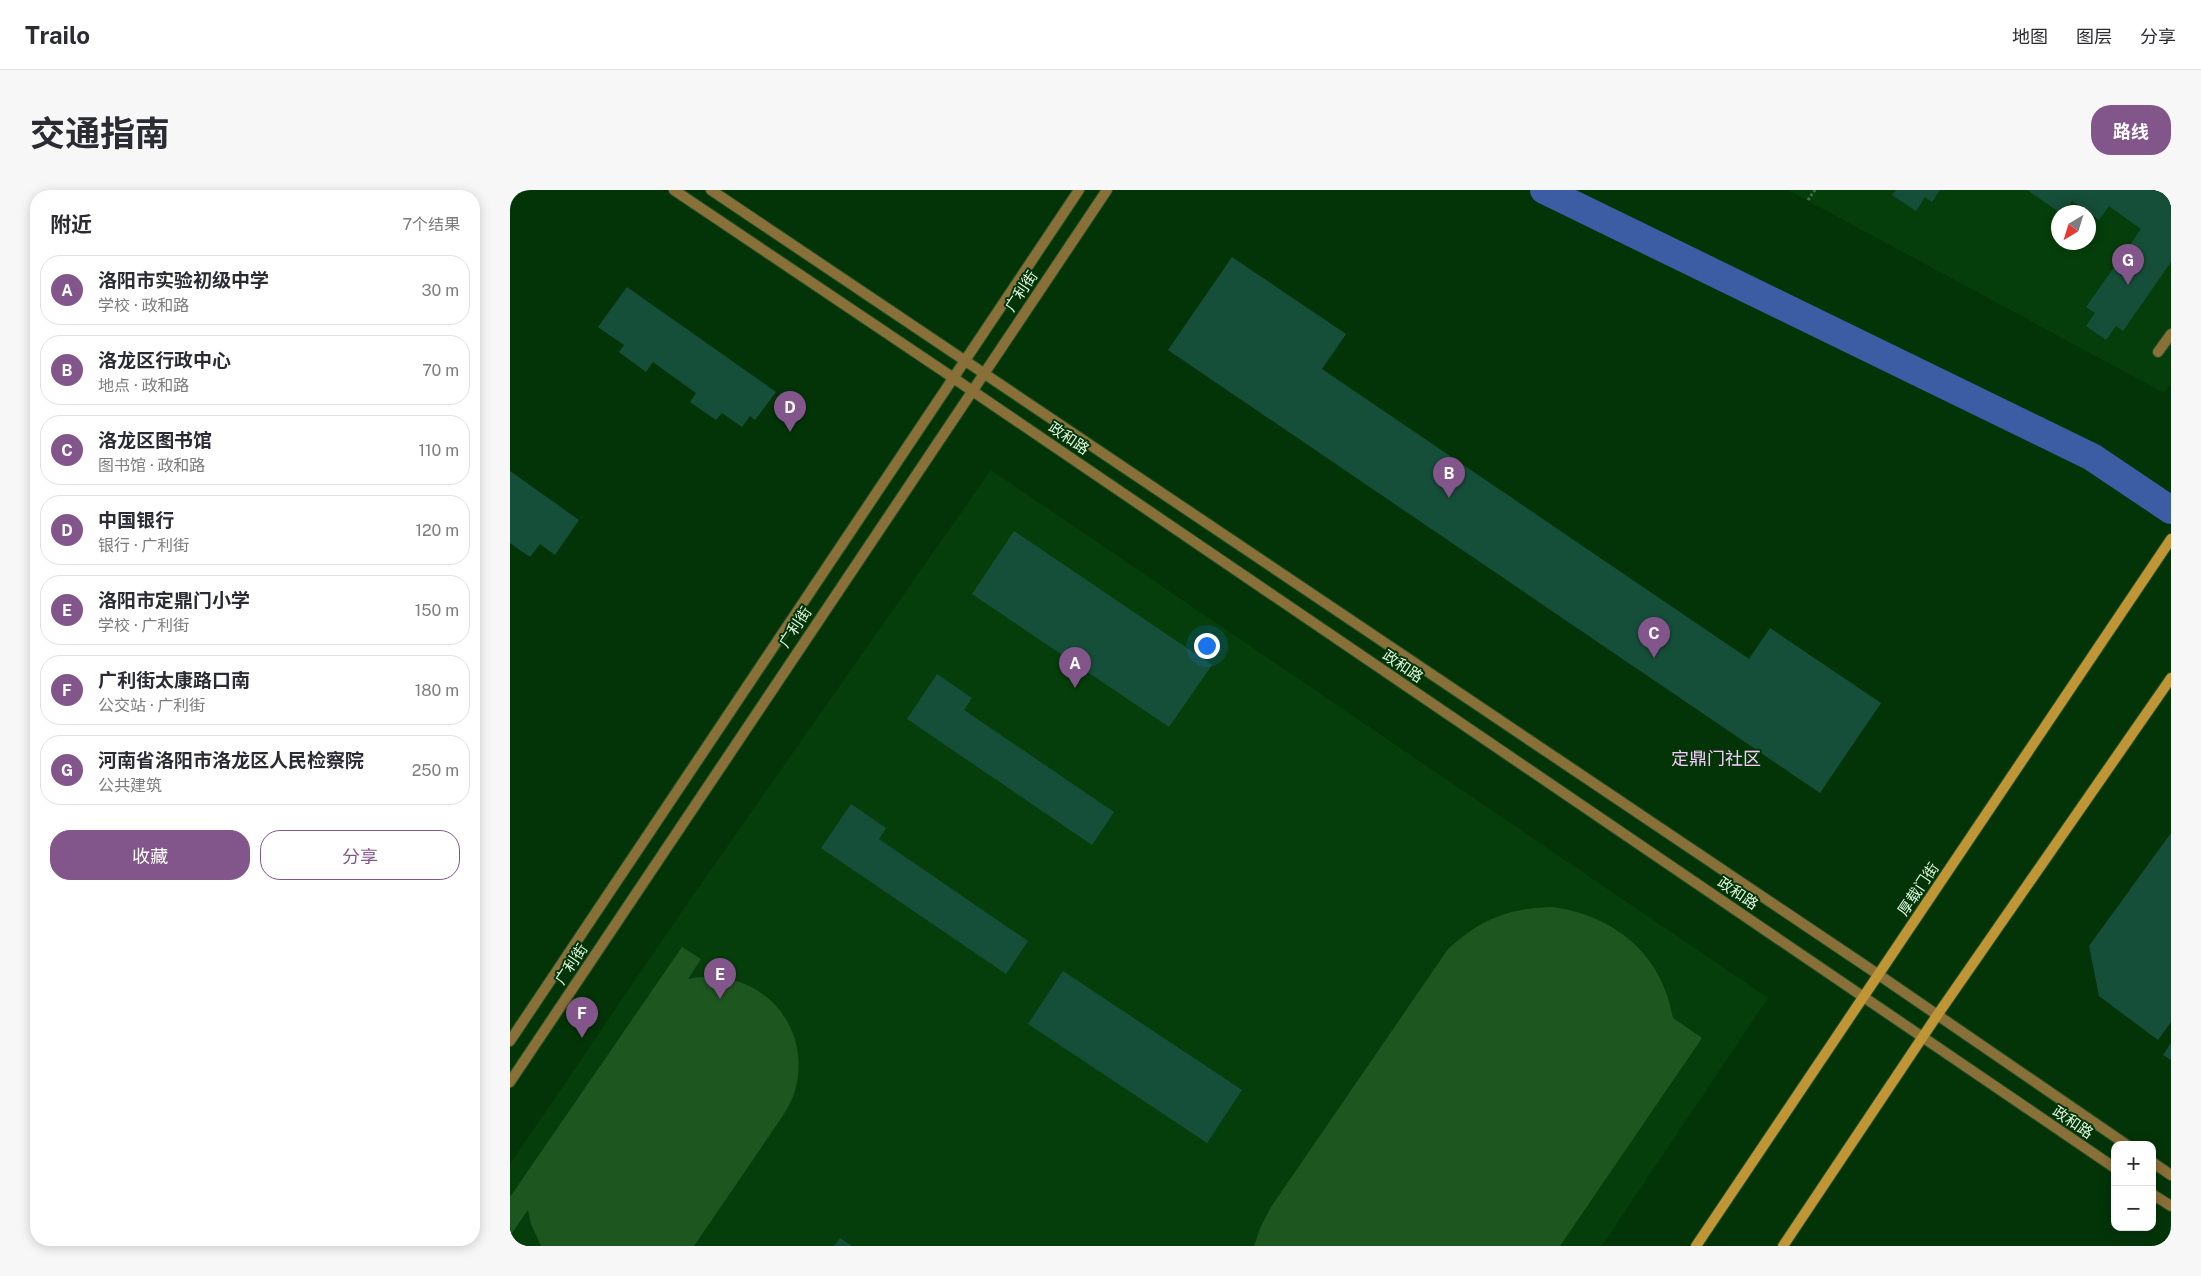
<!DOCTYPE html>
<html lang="zh">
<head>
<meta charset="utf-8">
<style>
	:root { --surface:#fff; --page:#f7f7f7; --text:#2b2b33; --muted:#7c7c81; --line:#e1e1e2; --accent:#83568b }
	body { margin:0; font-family:"Public Sans","Noto Sans SC",sans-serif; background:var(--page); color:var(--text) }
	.controls { position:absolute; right:15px; bottom:15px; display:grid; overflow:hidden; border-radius:10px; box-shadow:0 2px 12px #0003 }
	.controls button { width:45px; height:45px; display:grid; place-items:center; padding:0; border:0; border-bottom:1px solid var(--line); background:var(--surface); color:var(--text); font:25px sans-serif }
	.compass { position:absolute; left:1541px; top:15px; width:45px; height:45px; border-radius:50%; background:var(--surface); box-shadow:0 2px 12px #0003; rotate:218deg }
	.you { position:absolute; left:696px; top:455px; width:18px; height:18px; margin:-12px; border:4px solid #fff; border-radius:50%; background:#1a73e8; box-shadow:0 0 0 8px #1a73e833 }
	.badge { display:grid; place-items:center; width:32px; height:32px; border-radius:50%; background:var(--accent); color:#fff; font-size:16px; font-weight:700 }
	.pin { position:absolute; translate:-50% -41px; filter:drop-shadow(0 1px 2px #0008) }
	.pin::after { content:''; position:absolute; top:26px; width:18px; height:15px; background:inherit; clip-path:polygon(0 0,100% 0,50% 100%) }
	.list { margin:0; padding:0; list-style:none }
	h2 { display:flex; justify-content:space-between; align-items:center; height:65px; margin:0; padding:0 20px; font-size:21px }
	h2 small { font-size:16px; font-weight:400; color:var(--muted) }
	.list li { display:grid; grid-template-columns:32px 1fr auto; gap:15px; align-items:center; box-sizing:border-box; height:70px; margin:0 10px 10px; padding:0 10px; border:1px solid var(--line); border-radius:20px }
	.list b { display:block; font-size:19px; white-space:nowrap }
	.list p { margin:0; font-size:16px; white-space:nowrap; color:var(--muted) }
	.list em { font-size:16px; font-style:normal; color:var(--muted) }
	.actions { display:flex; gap:10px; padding:15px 20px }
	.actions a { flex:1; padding:11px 0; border:1px solid var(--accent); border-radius:20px; text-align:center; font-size:18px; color:var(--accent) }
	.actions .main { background:var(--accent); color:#fff }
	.map { position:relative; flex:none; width:1661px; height:1056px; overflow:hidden; border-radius:20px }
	header { display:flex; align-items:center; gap:30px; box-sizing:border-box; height:70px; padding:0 25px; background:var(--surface); border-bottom:1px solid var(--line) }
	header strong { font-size:24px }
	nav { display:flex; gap:28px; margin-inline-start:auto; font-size:18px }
	.intro { display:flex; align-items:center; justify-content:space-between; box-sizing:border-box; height:120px; padding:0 30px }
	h1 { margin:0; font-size:35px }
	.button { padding:12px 22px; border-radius:20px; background:var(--accent); color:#fff; font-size:18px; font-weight:700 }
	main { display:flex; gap:30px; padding:0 30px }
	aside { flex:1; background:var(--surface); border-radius:20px; box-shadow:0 2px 12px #0003 }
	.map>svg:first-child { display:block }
</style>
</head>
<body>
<header>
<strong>Trailo</strong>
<nav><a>地图</a><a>图层</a><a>分享</a></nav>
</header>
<div class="intro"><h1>交通指南</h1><a class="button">路线</a></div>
<main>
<aside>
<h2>附近<small>7个结果</small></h2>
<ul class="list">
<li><span class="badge">A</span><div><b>洛阳市实验初级中学</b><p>学校 · 政和路</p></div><em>30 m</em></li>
<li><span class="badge">B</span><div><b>洛龙区行政中心</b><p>地点 · 政和路</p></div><em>70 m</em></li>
<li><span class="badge">C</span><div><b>洛龙区图书馆</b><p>图书馆 · 政和路</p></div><em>110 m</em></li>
<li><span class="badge">D</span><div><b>中国银行</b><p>银行 · 广利街</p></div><em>120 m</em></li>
<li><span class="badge">E</span><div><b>洛阳市定鼎门小学</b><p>学校 · 广利街</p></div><em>150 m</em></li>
<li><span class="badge">F</span><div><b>广利街太康路口南</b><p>公交站 · 广利街</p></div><em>180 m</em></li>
<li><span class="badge">G</span><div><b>河南省洛阳市洛龙区人民检察院</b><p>公共建筑</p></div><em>250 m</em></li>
</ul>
<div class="actions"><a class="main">收藏</a><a>分享</a></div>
</aside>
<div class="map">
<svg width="1661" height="1056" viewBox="0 0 1661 1056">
	<rect width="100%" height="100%" fill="#033408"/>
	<!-- built -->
	<path fill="#053e0a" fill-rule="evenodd" d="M1278 0H1661V194L1654 203ZM1548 22H1578V52H1548Z
		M481 280 1258 808 1092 1056H0V974L175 717Z"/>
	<!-- green -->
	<path fill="#1e5620" d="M1043 717C1105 726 1152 764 1163 828L1192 848 1050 1056H744L751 1036 761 1017 938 759C971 729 999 718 1043 717Z
		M172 757 191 769 178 789C241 775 299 826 287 892 285 905 279 916 272 927L184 1056H31L21 1034 18 1020 0 1046V1007Z"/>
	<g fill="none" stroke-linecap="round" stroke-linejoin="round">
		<!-- canal -->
		<path stroke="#3c5da3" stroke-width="28" d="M1034 0 1582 267 1661 320"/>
	</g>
	<!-- building -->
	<path fill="#164f39" d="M1386 0H1430L1422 12 1415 7 1406 21 1382 5Z
		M1517 0H1647L1661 10V72L1613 141 1606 136 1596 150 1576 136 1585 123 1576 117 1631 39 1599 16 1589 30 1562 11 1554 22H1549Z
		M722 67 836 144 812 179 1239 469 1260 438 1371 513 1310 603 658 160Z
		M117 97 266 202 245 230 240 226 232 237 212 223 206 230 180 212 186 203 143 172 136 182 109 162 114 155 88 137Z
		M0 281 69 330 45 365 30 354 20 367 0 353Z
		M504 341 702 475 659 537 462 404Z
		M427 484 462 508 454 520 604 622 582 655 397 529Z
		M341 614 376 638 369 649 518 751 496 784 311 658Z
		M1661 643V832L1648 850 1589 806 1579 756Z
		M553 781 732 900 697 953 518 834Z
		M1661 853V870L1653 865Z
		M330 1048 342 1056H324Z"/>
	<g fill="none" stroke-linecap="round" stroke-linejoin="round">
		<!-- service casing -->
		<g stroke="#225026" stroke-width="12">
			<path id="service" d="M1648 162 1661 144"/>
		</g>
		<!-- tertiary casing -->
		<g stroke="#225026" stroke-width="12">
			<path id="tertiary" d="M164 0 442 187 1605 978
				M201 0 1369 785 1617 955
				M0 851 569 0
				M0 892 597 0
				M1642 972 1661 985
				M1642 1004 1661 1016"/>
		</g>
		<!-- secondary casing -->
		<g stroke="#225026" stroke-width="12">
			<path id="secondary" d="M1186 1056 1661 349
				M1273 1056 1428 824 1661 488"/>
		</g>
		<!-- path -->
		<path stroke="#47714a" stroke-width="3" stroke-dasharray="2.5 2.5" stroke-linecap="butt" d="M1298 10 1305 0"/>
		<!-- service -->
		<use href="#service" stroke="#896f38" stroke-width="10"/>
		<!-- tertiary -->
		<use href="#tertiary" stroke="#896f38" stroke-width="10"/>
		<!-- secondary -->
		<use href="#secondary" stroke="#c09535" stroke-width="10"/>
	</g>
	<g text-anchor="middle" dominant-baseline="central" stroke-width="4" stroke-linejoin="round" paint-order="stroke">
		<!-- street labels -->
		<g font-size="15" fill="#e0f9df" stroke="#033408">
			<text transform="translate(511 101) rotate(-56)">广利街</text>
			<text transform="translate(559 248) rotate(34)">政和路</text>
			<text transform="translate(285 437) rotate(-56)">广利街</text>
			<text transform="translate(893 476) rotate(34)">政和路</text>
			<text transform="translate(1408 699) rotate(-56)">厚载门街</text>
			<text transform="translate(1228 703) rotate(34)">政和路</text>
			<text transform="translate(61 774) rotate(-56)">广利街</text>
			<text transform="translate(1563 932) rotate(34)">政和路</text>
		</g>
		<!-- quarter labels -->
		<g font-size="18" fill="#f7cbfb" stroke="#033408">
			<text x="1206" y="568">定鼎门社区</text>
		</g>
	</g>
</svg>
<div class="controls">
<button>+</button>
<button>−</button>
</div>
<svg class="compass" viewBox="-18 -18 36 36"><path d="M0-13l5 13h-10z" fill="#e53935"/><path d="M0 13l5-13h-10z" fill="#7c7c81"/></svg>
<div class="you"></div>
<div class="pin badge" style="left:565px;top:498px">A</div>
<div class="pin badge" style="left:939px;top:308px">B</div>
<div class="pin badge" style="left:1144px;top:468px">C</div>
<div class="pin badge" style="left:280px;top:242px">D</div>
<div class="pin badge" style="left:210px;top:809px">E</div>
<div class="pin badge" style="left:72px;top:848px">F</div>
<div class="pin badge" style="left:1618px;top:95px">G</div>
</div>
</main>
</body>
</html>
